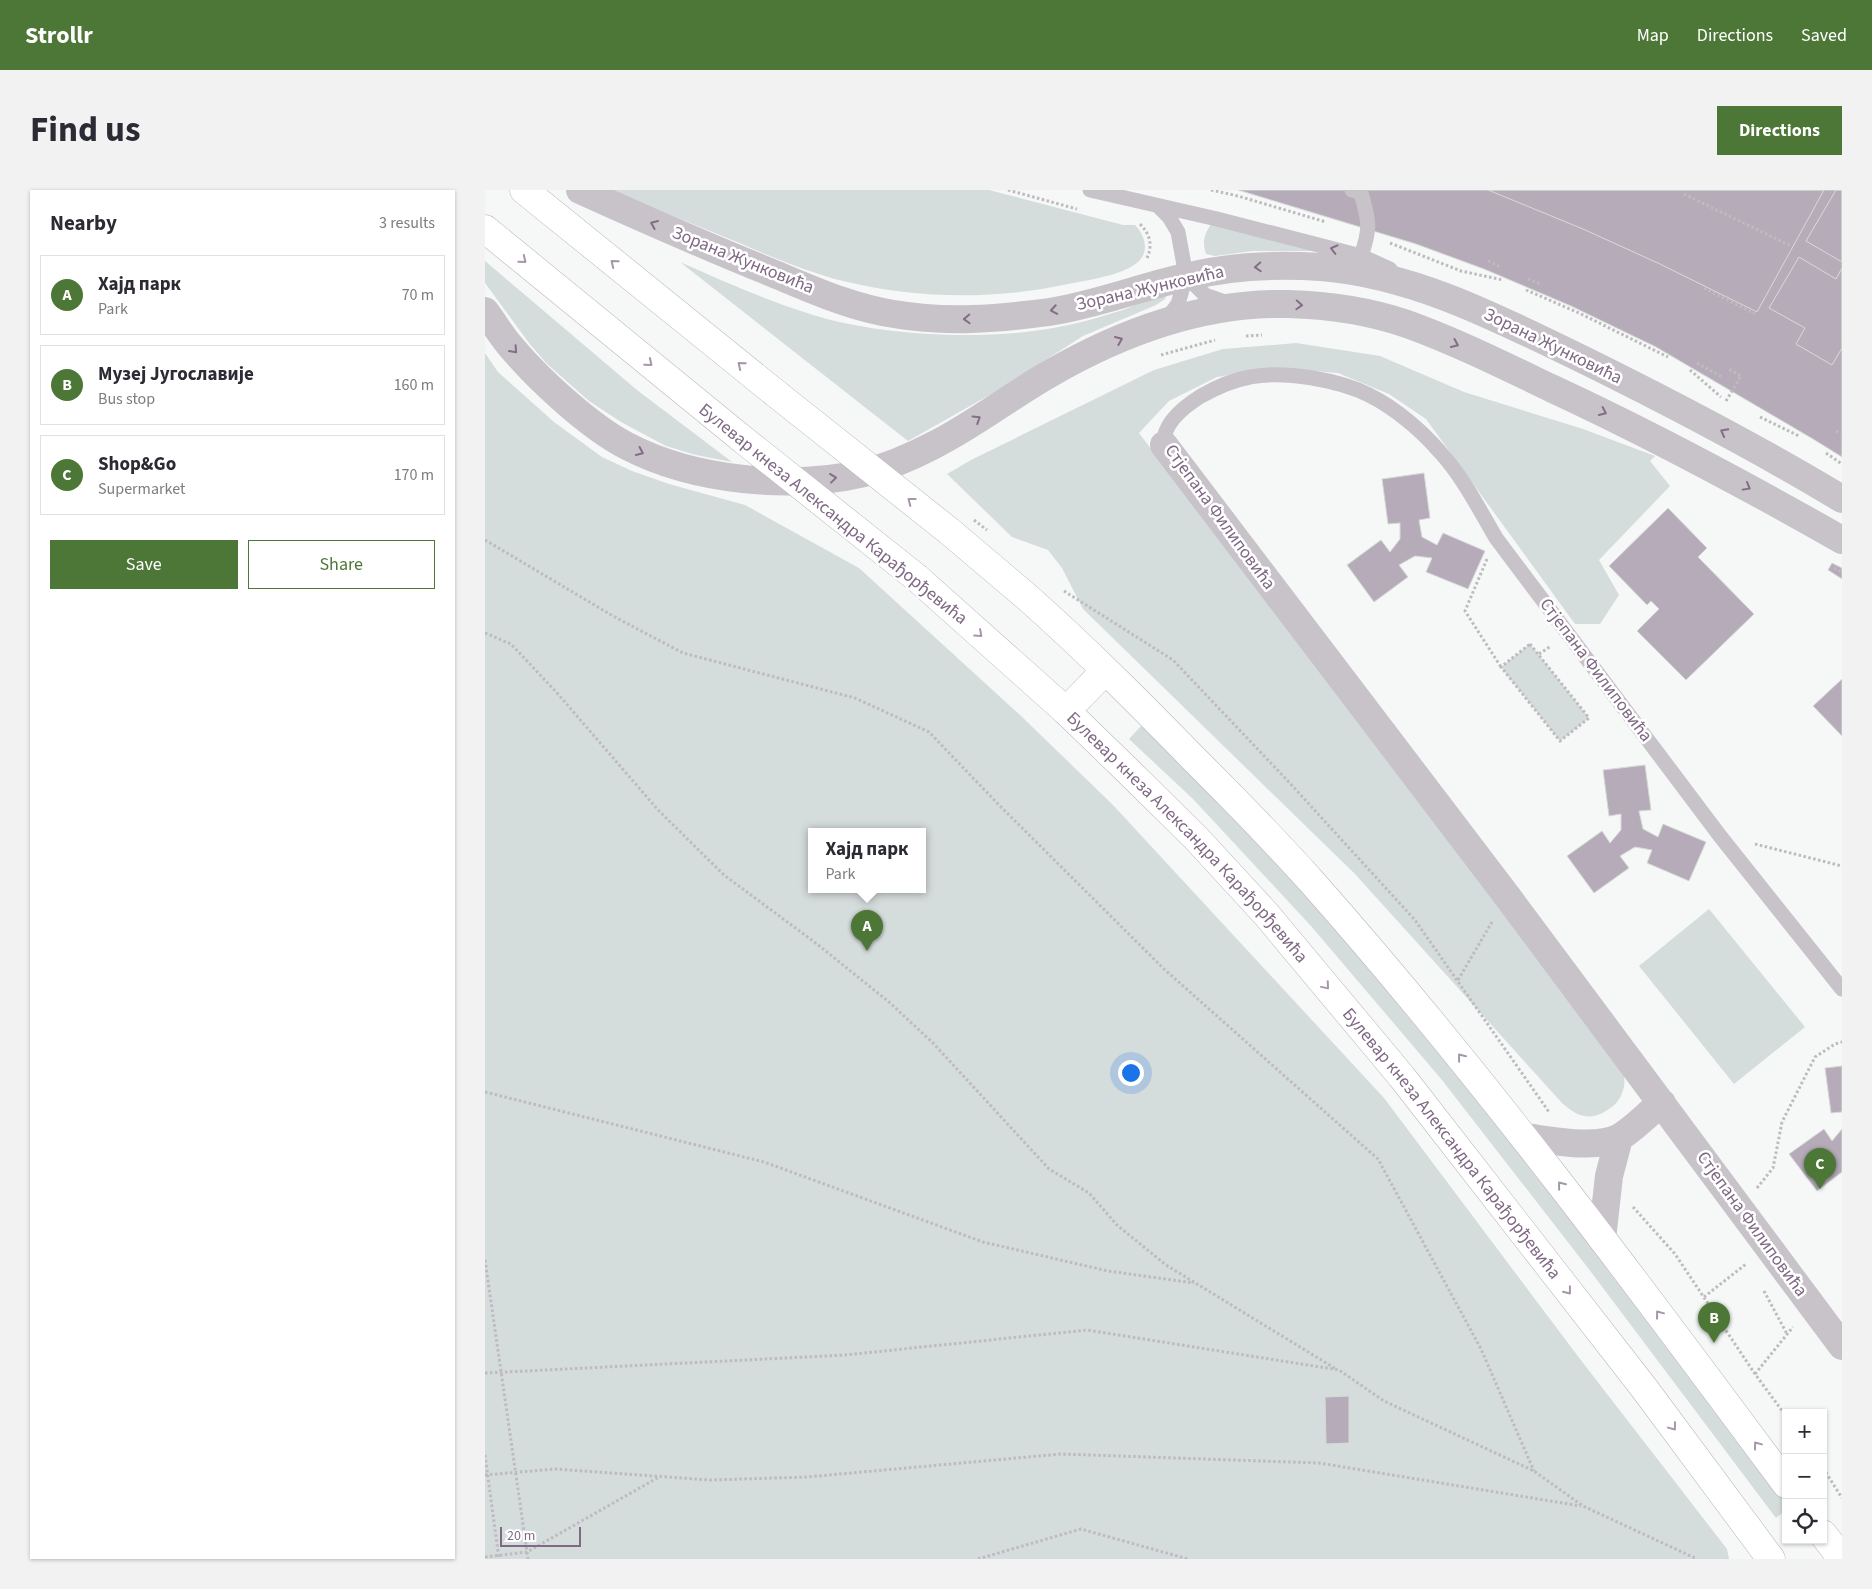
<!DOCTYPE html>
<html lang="en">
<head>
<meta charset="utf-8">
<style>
	:root { --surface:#fff; --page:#f2f2f3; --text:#2b2b33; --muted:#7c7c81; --line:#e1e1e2; --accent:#4d7736 }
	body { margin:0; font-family:"Source Sans 3",sans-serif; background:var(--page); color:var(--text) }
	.controls { position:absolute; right:15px; bottom:15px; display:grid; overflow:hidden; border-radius:0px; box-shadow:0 1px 4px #0004 }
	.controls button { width:45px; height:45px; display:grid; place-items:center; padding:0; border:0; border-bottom:1px solid var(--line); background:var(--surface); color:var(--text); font:25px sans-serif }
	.scale { position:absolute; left:15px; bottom:12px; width:81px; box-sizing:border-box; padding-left:5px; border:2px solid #7f6984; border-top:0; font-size:14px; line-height:18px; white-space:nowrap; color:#7f6984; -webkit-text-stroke:4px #fff; paint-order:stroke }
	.you { position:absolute; left:645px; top:882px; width:18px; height:18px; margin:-12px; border:4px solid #fff; border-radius:50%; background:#1a73e8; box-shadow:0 0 0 8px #1a73e833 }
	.badge { display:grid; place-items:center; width:32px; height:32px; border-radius:50%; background:var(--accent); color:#fff; font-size:16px; font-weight:700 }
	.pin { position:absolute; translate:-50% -41px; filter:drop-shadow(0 1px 2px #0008) }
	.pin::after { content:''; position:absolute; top:26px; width:18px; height:15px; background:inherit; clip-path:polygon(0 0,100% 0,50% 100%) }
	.popup { position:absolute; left:323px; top:638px; width:118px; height:65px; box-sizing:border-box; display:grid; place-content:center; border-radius:0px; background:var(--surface); filter:drop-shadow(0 1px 4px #0005); font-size:16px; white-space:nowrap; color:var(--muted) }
	.popup b { font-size:19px; color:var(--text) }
	.popup::after { content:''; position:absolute; left:50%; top:100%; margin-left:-10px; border:10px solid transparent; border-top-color:var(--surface) }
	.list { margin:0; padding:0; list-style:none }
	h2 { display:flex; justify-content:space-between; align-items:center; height:65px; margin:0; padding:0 20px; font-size:21px }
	h2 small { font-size:16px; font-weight:400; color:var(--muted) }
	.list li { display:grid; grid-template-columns:32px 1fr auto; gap:15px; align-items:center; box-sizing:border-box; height:80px; margin:0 10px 10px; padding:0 10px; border:1px solid var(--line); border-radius:0px }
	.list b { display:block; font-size:19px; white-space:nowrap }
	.list p { margin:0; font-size:16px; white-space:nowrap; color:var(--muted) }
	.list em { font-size:16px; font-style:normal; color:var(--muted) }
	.actions { display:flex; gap:10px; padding:15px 20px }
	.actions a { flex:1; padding:11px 0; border:1px solid var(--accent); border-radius:0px; text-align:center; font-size:18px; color:var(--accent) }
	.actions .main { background:var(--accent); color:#fff }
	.icon { flex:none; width:28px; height:28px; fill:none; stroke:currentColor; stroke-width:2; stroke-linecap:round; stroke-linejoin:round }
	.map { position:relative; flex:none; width:1357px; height:1369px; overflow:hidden; border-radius:0px }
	header { display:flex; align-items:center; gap:30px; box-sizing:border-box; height:70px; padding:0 25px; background:var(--accent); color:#fff }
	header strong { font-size:24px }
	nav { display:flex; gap:28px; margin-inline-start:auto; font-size:18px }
	.intro { display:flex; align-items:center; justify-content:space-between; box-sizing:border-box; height:120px; padding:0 30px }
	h1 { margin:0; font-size:35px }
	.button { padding:12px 22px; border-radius:0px; background:var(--accent); color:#fff; font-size:18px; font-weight:700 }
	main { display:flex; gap:30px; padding:0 30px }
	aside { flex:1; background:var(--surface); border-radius:0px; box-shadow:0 1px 4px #0004 }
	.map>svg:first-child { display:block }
</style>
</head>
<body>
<header>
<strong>Strollr</strong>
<nav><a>Map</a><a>Directions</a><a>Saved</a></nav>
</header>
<div class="intro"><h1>Find us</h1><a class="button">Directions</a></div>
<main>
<aside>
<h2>Nearby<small>3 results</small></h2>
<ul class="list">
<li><span class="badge">A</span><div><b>Хајд парк</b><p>Park</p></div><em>70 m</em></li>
<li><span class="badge">B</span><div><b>Музеј Југославије</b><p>Bus stop</p></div><em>160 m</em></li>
<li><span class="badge">C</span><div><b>Shop&amp;Go</b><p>Supermarket</p></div><em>170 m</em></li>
</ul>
<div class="actions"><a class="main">Save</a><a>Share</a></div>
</aside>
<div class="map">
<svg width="1357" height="1369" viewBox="0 0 1357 1369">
	<rect width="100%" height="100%" fill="#f5f8f6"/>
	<!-- green -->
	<path fill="#d5dcdc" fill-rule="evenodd" d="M127 0H504L638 35H650C659 44 665 60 654 71 640 85 603 90 583 94 509 110 432 109 358 91 322 82 287 67 252 52 210 35 168 18 127 0Z
		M726 34 839 61H768L730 66 721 64C717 52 719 45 726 34Z
		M0 71 152 200 247 272 211 265 181 256 136 232 104 211 61 173 44 153 0 93Z
		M195 72C238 91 280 110 325 124 394 146 497 151 568 138 592 134 615 127 638 120 651 115 667 107 681 106L680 109 671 115 598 146 517 198 423 251Z
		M811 153 895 166 979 202 1098 239 1170 266 1165 271 1185 296 1114 370 1134 405 1115 434H1090L941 229 904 204 853 183 790 178 732 187 684 211 654 243 1139 881C1139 886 1140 892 1139 897 1136 908 1132 914 1124 919 1105 932 1093 927 1077 913L870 684 598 419 577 378 563 360 527 347 462 284 486 270 669 180 738 159Z
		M0 163 13 182 69 232 117 267 147 281 184 294 260 315 374 378 535 525 628 615 899 908 1095 1169 1242 1359 1244 1369H0ZM327 642H437V700H327Z
		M1045 454 1104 528 1075 551 1016 477Z
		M657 535 791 673 910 806 1150 1110 1301 1312V1320L1291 1328 1103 1078 957 890 826 736 708 609 644 549Z
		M1224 719 1320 837 1249 894 1154 776Z"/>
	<!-- building -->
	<path fill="#b6acb9" stroke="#d8d9d8" d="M753 0H1357V267L1328 249 1171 157 1086 116 999 79 931 54Z
		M1003 0H1339L1272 122 1175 74 1098 39Z
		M1351 0H1357V72L1321 51Z
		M1314 67 1351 89 1357 78V158L1347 175 1311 154 1320 138 1284 118Z
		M939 283 945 328 934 330 937 347 952 355 958 343 1000 361 983 399 941 382 947 368 930 366 914 375 923 387 889 412 862 375 896 350 905 362 915 349V333L903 334 897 289Z
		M1183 318 1222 358 1213 367 1269 424 1201 490 1152 441 1174 419 1166 411 1162 415 1124 376Z
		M1347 373 1357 378V389L1343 380Z
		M1357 489V546L1328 516Z
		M1160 575 1166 620 1154 621 1158 639 1173 647 1178 634 1221 652 1204 691 1162 673 1167 660 1150 657 1135 666 1144 678 1109 703 1082 666 1117 641 1125 653 1136 640V624L1124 626 1118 580Z
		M1357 876V922L1346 923 1340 878Z
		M1339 939 1347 951 1357 939V982L1332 1001 1304 964Z
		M864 1206V1253L841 1254 840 1207Z"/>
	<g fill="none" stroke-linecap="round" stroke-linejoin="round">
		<!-- secondary casing -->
		<g stroke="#bcb4bd" stroke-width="29">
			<g id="secondary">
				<path d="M39 0 294 206"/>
				<path d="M0 39 256 248"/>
				<path d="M464 341C490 363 516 385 542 407 603 461 660 519 716 576 754 614 791 652 827 692 996 883 1149 1089 1301 1294"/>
				<path id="s1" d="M432 388 581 521 642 580 711 648 781 724 917 887 1159 1198 1286 1369"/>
				<path d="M581 521 620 481"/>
				<path d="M1338 1344 1357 1369"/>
			</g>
		</g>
		<!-- path -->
		<path stroke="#bebabf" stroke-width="3" stroke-dasharray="2.5 2.5" stroke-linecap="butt" d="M523 0 592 19
			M726 0 753 6 841 32
			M1199 4 1306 56
			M655 34C665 44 668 55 662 68
			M905 53 976 81 1018 90
			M1003 71 1016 77
			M1043 89 1057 95
			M1219 98 1270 124
			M1041 100 1096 124 1183 167
			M761 146 777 145
			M676 165 730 150
			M1212 173 1237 187
			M1205 180 1236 207
			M1241 211 1256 186 1242 178
			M1275 227 1314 246
			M1351 241 1357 244
			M1341 263 1357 274
			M0 350 128 426 198 463 370 508 444 542 513 614 679 779 893 969 996 1159 1049 1281
			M1002 369 980 421 1016 477
			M1349 378 1357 382
			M579 401 688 470 802 590 930 730 1064 922
			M0 443 26 454 73 504 173 620 239 685 332 754 404 812 448 853 564 979 604 1003 632 1035 681 1075 851 1179
			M1045 454 1104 528 1075 551 1016 477Z
			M1054 464 1066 456
			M1270 654 1357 676
			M973 790 1007 732
			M0 902 279 972 498 1052 623 1081 709 1093
			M1272 998 1288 978 1297 932 1330 867 1350 854 1357 852
			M1148 1017 1190 1064 1270 1184 1301 1226
			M0 1070 43 1369
			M1279 1101 1302 1144
			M1219 1107 1261 1074
			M0 1183 360 1165 602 1140 854 1180 899 1211 1049 1281 1098 1316 1212 1369
			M1270 1184 1308 1137
			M0 1265 14 1369
			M1338 1278 1357 1308
			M0 1285 70 1279 225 1290 322 1287 576 1264 834 1273 1096 1316
			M0 1367 42 1362 174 1287
			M493 1369 596 1339 703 1369"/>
		<!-- lane -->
		<path stroke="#c8c2c9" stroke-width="15" d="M605 0 732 29 876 66 905 79
			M867 0 876 3C884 31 886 38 876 66
			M674 17 684 27 693 42 701 86 693 114 687 122 678 129
			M701 86 720 105 743 113
			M679 255C677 234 700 216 716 206 732 197 748 190 765 187 799 180 854 190 884 205 910 218 936 240 955 262 978 287 994 319 1011 348L1235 646 1357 799"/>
		<!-- street -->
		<path stroke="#c8c2c9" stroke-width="28" d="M95 0C159 29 223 57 287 83 326 99 367 118 409 124 460 133 512 129 564 122 611 115 655 97 701 87 745 76 791 74 836 77 932 85 1016 130 1101 171 1188 214 1274 259 1357 309
			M0 121C9 133 17 147 27 158 54 190 105 237 142 256 209 291 306 300 379 283 402 277 428 266 449 255 489 235 527 205 566 183 639 141 718 112 803 114 843 115 884 121 922 134 972 152 1020 176 1068 199 1167 245 1262 296 1357 350
			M679 255 1022 706 1357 1156
			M1039 947C1065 950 1111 960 1135 947 1150 938 1163 923 1177 913
			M1117 1049 1124 986 1134 948"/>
		<!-- secondary -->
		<use href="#secondary" stroke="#fff" stroke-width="28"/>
		<!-- secondary-bridge casing -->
		<g stroke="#bcb4bd" stroke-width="29" stroke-linecap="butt">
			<path id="secondary-bridge" d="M294 206 464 341
				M256 248 432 388"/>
		</g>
		<!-- path-bridge -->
		<path stroke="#bebabf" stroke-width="3" stroke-dasharray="2.5 2.5" stroke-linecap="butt" d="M489 330 502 340"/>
		<!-- secondary-bridge -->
		<use href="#secondary-bridge" stroke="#fff" stroke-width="28"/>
	</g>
	<!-- one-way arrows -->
	<defs><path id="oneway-chevron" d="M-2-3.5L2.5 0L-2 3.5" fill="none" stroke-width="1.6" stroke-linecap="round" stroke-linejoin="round" transform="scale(1.25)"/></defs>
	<g stroke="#836d87">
		<use href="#oneway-chevron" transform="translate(169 34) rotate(-157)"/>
		<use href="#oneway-chevron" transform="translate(849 59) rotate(-166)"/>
		<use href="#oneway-chevron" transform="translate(773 77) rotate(177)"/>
		<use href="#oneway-chevron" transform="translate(814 115) rotate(3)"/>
		<use href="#oneway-chevron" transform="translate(569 120) rotate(170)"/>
		<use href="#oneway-chevron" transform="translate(482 129) rotate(178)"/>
		<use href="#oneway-chevron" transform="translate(634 150) rotate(-23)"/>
		<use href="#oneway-chevron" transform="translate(970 154) rotate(24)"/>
		<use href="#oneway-chevron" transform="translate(29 160) rotate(48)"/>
		<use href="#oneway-chevron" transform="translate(1118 222) rotate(25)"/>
		<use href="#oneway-chevron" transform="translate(492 229) rotate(-32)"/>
		<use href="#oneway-chevron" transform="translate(1239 242) rotate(-152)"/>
		<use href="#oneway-chevron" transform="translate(155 262) rotate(25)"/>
		<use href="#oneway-chevron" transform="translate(348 288) rotate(-7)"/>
		<use href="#oneway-chevron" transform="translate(1262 297) rotate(29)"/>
	</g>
	<g stroke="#a596a9">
		<use href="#oneway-chevron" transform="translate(38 70) rotate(39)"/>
		<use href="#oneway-chevron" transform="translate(129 73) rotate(-141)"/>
		<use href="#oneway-chevron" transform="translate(164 173) rotate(40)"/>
		<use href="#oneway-chevron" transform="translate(256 175) rotate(-141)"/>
		<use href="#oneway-chevron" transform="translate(426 311) rotate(-142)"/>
		<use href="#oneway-chevron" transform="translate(494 444) rotate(42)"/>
		<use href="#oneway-chevron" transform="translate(841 796) rotate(50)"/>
		<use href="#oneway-chevron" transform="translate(976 867) rotate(-128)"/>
		<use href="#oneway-chevron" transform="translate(1076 995) rotate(-128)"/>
		<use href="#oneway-chevron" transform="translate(1083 1101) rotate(52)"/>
		<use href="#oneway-chevron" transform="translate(1174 1124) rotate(-127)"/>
		<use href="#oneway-chevron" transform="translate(1188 1237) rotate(53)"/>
		<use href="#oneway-chevron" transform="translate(1272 1255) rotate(-127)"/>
	</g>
	<g text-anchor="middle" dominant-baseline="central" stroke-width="5" stroke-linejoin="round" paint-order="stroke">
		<!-- street labels -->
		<g font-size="18" fill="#7f6984" stroke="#fff">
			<text transform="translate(258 70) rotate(22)">Зорана Жунковића</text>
			<text transform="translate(665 98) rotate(-13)">Зорана Жунковића</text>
			<text transform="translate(1068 156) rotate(26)">Зорана Жунковића</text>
			<text transform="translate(348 324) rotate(39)">Булевар кнеза Александра Карађорђевића</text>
			<text transform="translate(735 327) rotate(54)">Стјепана Филиповића</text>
			<text transform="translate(1111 480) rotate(53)">Стјепана Филиповића</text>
			<text stroke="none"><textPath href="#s1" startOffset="375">Булевар кнеза Александра Карађорђевића</textPath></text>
			<text stroke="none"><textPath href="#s1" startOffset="780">Булевар кнеза Александра Карађорђевића</textPath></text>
			<text transform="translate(1267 1034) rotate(54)">Стјепана Филиповића</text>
		</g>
	</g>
</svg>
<div class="controls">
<button>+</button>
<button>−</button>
<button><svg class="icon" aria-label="locate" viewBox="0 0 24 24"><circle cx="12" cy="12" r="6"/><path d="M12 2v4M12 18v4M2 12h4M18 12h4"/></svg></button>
</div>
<div class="scale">20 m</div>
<div class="you"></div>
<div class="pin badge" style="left:382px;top:761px">A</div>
<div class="popup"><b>Хајд парк</b>Park</div>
<div class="pin badge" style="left:1229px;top:1153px">B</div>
<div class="pin badge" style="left:1335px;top:999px">C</div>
</div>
</main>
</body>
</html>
